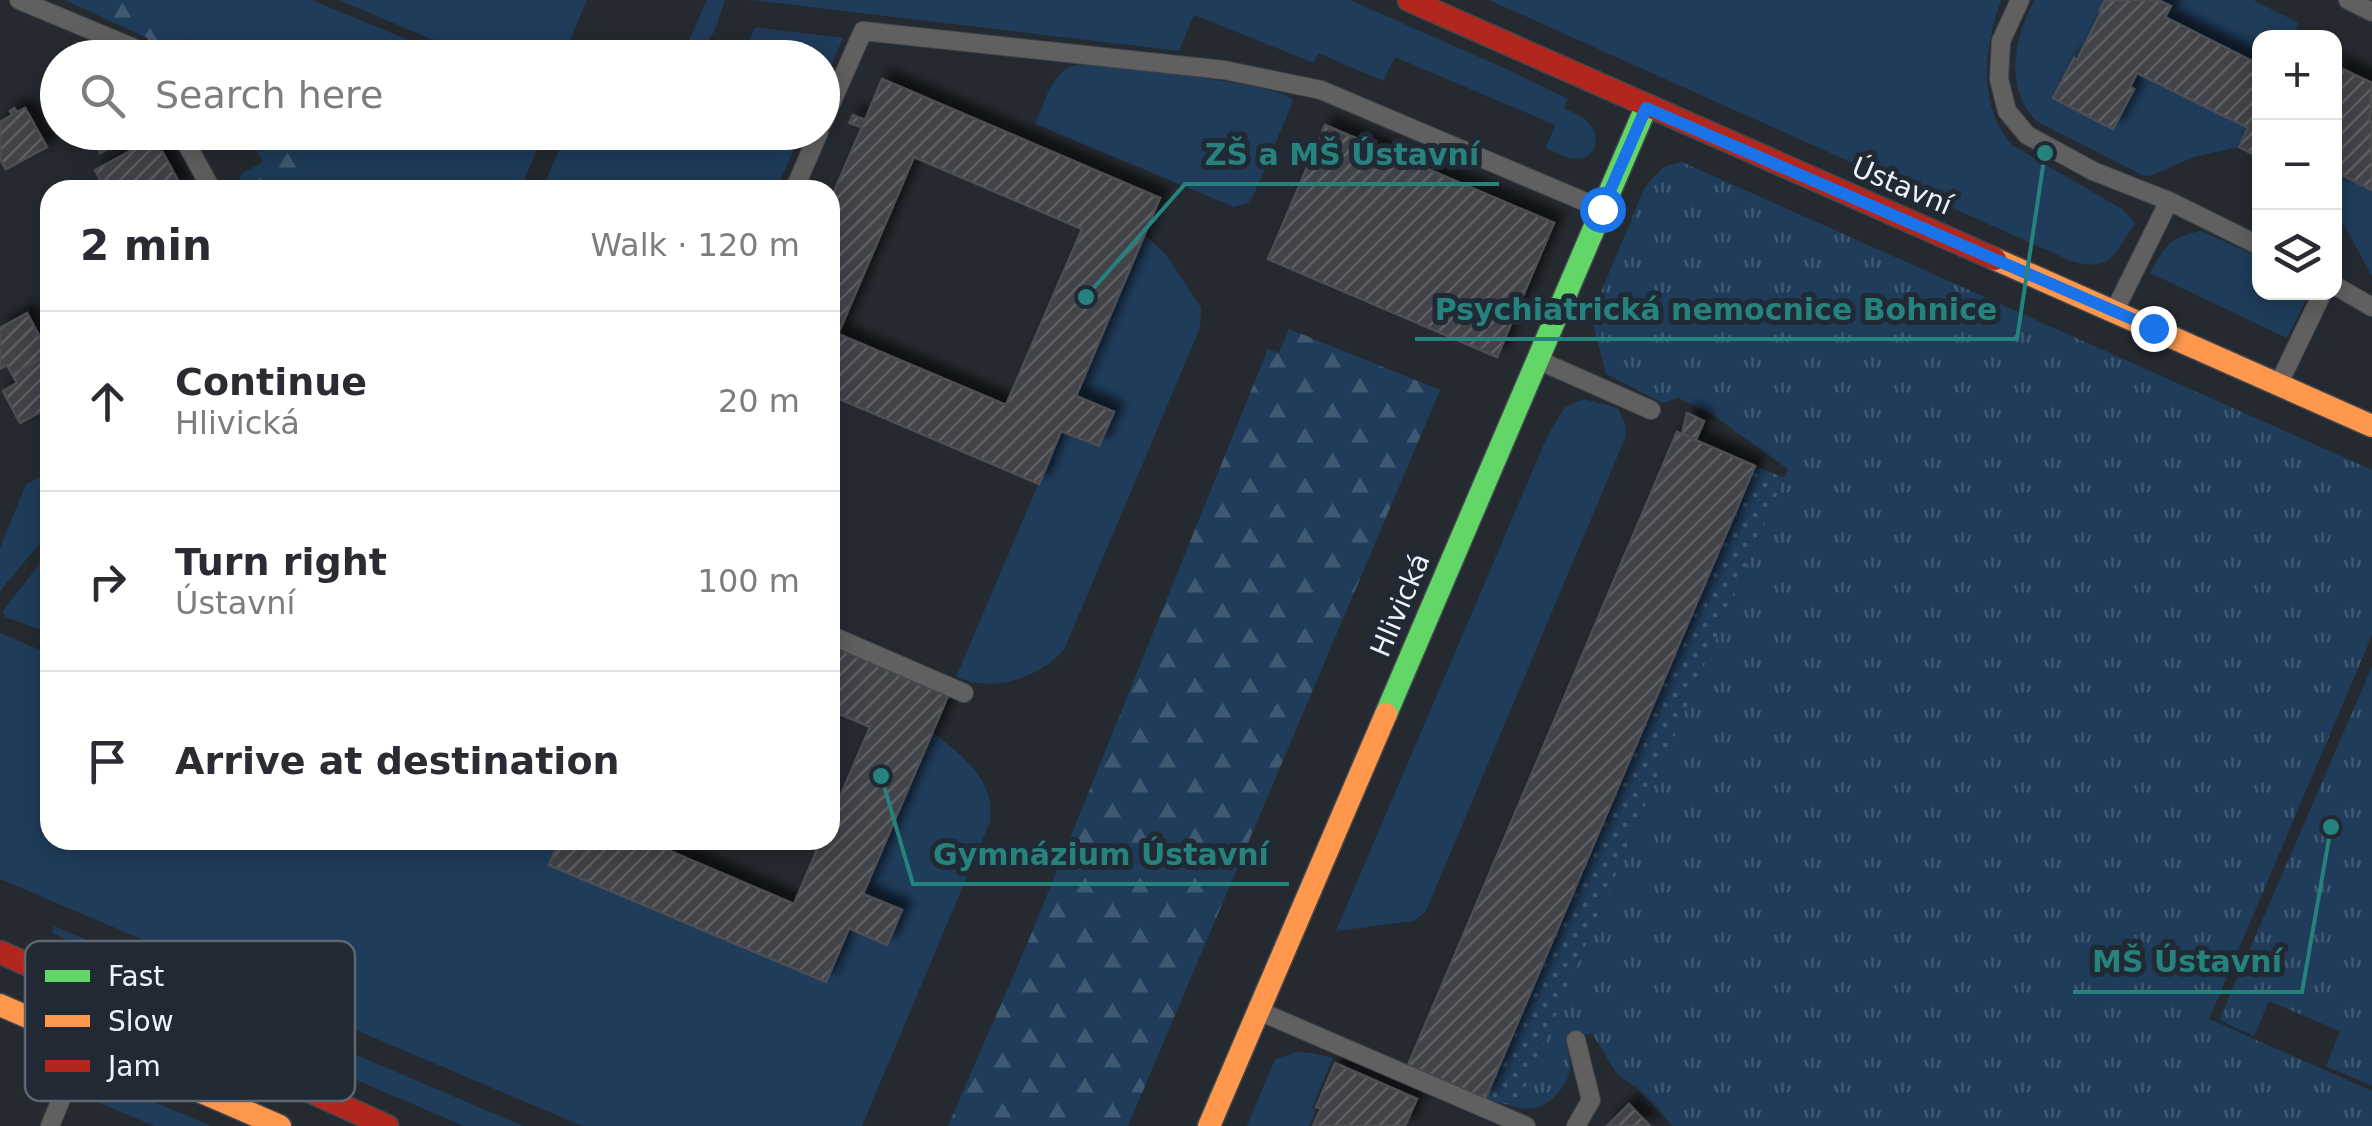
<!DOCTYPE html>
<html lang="en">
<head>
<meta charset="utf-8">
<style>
	:root { --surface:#fff; --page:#f2f2f3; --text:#2b2b33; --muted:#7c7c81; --line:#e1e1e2 }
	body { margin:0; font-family:"DejaVu Sans",sans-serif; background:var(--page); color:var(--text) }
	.controls { position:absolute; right:30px; top:30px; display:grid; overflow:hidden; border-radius:20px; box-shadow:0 5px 25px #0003 }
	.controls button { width:90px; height:90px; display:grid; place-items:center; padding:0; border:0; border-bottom:2px solid var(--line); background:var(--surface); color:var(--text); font:50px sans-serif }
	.stop { position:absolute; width:30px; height:30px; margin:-22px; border:8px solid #1a73e8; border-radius:50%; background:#fff }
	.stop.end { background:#1a73e8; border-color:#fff; box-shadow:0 2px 10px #0008 }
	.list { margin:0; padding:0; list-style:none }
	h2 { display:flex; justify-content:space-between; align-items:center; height:130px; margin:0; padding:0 40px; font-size:42px }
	h2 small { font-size:32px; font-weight:400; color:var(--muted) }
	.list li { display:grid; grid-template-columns:65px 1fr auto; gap:30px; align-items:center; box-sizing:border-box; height:180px; padding:0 40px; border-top:2px solid var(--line) }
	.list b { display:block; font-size:38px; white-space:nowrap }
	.list p { margin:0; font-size:32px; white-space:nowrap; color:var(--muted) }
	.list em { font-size:32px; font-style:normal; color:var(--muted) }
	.icon { flex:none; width:55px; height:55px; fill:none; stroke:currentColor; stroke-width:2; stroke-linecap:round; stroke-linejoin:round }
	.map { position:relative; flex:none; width:2372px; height:1126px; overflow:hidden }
	.search { position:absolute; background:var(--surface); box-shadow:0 5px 25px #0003; left:40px; top:40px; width:800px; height:110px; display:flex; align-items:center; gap:25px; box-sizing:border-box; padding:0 35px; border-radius:55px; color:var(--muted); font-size:38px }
	.panel { position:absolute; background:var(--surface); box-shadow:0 5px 25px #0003; left:40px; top:180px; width:800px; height:670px; border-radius:30px }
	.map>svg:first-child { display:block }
</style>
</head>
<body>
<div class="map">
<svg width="2372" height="1126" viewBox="0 0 2372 1126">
	<defs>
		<pattern id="forest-firs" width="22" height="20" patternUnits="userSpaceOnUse" patternTransform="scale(2.5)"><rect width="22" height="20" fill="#1f3c5a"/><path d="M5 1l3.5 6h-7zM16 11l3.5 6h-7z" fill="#405972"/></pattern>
		<pattern id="park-tufts" width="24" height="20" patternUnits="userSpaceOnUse" patternTransform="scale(2.5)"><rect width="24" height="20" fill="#1f3c5a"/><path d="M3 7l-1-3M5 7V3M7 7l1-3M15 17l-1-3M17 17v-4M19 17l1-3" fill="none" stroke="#405972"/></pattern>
		<pattern id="garden-dots" width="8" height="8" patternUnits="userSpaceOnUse" patternTransform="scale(2.5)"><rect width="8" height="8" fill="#1f3c5a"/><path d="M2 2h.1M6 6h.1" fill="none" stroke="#405972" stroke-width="1.8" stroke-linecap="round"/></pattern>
		<pattern id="building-hatch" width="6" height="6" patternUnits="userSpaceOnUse" patternTransform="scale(2.5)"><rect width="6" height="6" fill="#424348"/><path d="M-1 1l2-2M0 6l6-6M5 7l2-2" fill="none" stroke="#5d5f63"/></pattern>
		<filter id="shadow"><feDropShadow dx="9" dy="-9" stdDeviation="5" flood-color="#0009"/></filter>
	</defs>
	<rect width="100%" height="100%" fill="#252a30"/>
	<!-- grass -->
	<path fill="#1f3c5a" d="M142 0H312L449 57H213Z
		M339 0H587L563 57H473Z
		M707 0H725L715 30 697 57H675L689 40Z
		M751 0H1350L1515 73 1568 99 1564 108C1574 113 1586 118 1592 127 1600 140 1594 159 1578 159 1567 160 1556 152 1546 148L1555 125 1395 57 1383 81 1318 53 1314 63 1194 15 1179 51Z
		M1489 0H2001C1984 46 1977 105 2012 145L2122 209 2135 223C2114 254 2112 273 2071 261Z
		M2035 0H2105L2101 9 2102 10 2077 60 2073 59 2054 99 2113 129 2133 89 2130 87 2137 73 2248 128 2239 147 2194 157 2150 176 2142 175 2038 122C2003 91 2014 36 2035 0Z
		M2158 0H2253L2299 23 2293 37 2260 38 2259 65 2165 17 2170 6Z
		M755 27 843 38 823 84 822 58 742 57Z
		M1077 65H1090C1127 70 1272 81 1293 100L1291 106 1254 194 1248 203 1234 207 1035 124C1045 103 1051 70 1077 65Z
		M277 133H544L520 190H314L316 183Z
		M594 133V132L801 133 776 190H641L623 183 619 190H542L562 143Z
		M2342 175 2372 190V276L2338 215 2335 190Z
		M2201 231 2259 257 2260 292 2305 293 2306 300 2287 338 2150 273C2166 245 2168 238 2201 231Z
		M1145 235 1167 256 1201 308 1200 328 1064 650C1036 679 995 693 956 677L1061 431 1099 446 1114 413 1076 396Z
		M1583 399 1618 408 1625 424 1626 436 1426 911 1414 921 1336 931 1547 437 1564 408Z
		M50 472V531L0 591V548L26 484Z
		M50 550V633L5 617 3 611Z
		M0 633 50 654V840H560L550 865 826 982 849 928 888 944 901 910 863 894 933 732C954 750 982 769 989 798 991 805 990 814 990 822L862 1126H582L0 879Z
		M54 926 523 1126H464L201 1014 52 932Z
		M1297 1052 1311 1053 1333 1058 1312 1108 1316 1110 1309 1126H1247L1275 1059Z
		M102 1085 117 1086 211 1126H154L81 1095Z"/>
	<!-- forest -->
	<path fill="url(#forest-firs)" d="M65 0H142L213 57H158L147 38Z
		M247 133H277L316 183 314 190H236L241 174 263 162Z
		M1289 329 1440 390 1128 1126H948L1028 942 1268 349 1279 353Z"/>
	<!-- park -->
	<path fill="url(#park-tufts)" d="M1682 162 2372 470V635L2209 1019 2372 1091V1126H1673L1637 1088 1617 1074 1592 1033 1566 1040C1568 1051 1572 1063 1569 1074 1562 1095 1539 1115 1517 1107L1788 469 1713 415 1678 398 1663 403 1606 374 1591 316 1645 187 1663 167Z
		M2372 667V1086L2326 1066 2340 1031 2269 1001 2254 1036 2219 1020Z"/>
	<!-- garden -->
	<path fill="url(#garden-dots)" d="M1755 466 1784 478 1517 1107 1485 1099Z"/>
	<!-- building -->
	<path fill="url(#building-hatch)" stroke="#4d4e53" stroke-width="2.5" fill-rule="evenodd" filter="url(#shadow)" d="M2105 0H2158L2171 6 2165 17 2260 65V158L2239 147 2248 128 2137 73 2130 87 2134 89 2113 129 2053 98 2074 58 2077 60 2102 10H2100Z
		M2334 65 2372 83 2370 121 2372 122V190L2342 175 2334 190Z
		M882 79 1160 198 1076 396 1114 412 1099 446 1061 431 1039 484 830 395V201L862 127 849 123 853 115 865 120ZM914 157 1082 229 1006 405 838 334Z
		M14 108 17 112 25 108 47 147 6 169 0 159V122L12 115 10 111Z
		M1325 125 1554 223 1497 357 1268 259Z
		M89 132H137L100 153Z
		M155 138 183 190H106L95 170Z
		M27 313 49 354 12 374 7 365 0 369V328Z
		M49 354 50 407 20 423 3 391 17 383 12 374Z
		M1687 413 1704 421 1696 440 1682 434Z
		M1677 432 1755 466 1485 1099 1408 1065Z
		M830 645 948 696 863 894 902 910 887 945 849 928 826 982 549 865 560 840H644L794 904 821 840H830V820L870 727 830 710Z
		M1335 1063 1417 1099 1405 1126H1313L1321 1108 1316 1107Z
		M1629 1104 1650 1126H1607Z"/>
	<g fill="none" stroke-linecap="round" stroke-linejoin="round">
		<!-- lane casing -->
		<g stroke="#42464b" stroke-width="20">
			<path id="lane" d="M19 0 134 48 139 58
				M2020 0 2001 41 1999 79 2007 111 2027 135 2093 171 2169 201 2260 246
				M2348 0 2372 12
				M822 124 863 31 1224 70 1321 90 1602 209
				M180 132 212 190
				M794 190 819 132
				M2334 285 2372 307
				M2115 310 2169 201
				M1538 360 1651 410
				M2279 383 2323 292
				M830 635 964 693
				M1259 1011 1526 1126
				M1576 1040 1591 1100 1576 1126
				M50 1126 84 1044"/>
		</g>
		<!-- fast casing -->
		<g stroke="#42464b" stroke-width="25">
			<path id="fast" d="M1386 714 1646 107"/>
		</g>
		<!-- slow casing -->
		<g stroke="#42464b" stroke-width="25">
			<path id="slow" d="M1995 259 2372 426
				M0 1005 280 1126
				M1209 1126 1386 714"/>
		</g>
		<!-- jam casing -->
		<g stroke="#42464b" stroke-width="25">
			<path id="jam" d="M1409 0 1995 259
				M0 952 387 1126"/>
		</g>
		<!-- lane -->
		<use href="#lane" stroke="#606061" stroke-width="18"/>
		<!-- fast -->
		<use href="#fast" stroke="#63d668" stroke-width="22"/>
		<!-- slow -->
		<use href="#slow" stroke="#ff974d" stroke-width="22"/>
		<!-- jam -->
		<use href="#jam" stroke="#b3261e" stroke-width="22"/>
	</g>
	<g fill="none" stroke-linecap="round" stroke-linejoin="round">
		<!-- route -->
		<path stroke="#1a73e8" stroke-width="12" d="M1602 209 1646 108 2153 328"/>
	</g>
	<g text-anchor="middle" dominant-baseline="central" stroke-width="10" stroke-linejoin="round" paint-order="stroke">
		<!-- street labels -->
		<g font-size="28" fill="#ecf3f9" stroke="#212a34">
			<text transform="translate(1902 186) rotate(23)">Ústavní</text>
			<text transform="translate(1400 605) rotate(-67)">Hlivická</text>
		</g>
	</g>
	<!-- legend -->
	<rect x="25" y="941" width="330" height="160" rx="15" fill="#212a34" stroke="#5e666f" stroke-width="2.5"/>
	<rect x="45" y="970" width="45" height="12" fill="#63d668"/>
	<rect x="45" y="1015" width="45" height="12" fill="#ff974d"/>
	<rect x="45" y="1060" width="45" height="12" fill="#b3261e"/>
	<g font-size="28" fill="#ecf3f9">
		<text x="108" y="986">Fast</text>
		<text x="108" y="1031">Slow</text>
		<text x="108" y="1076">Jam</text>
	</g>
	<!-- callouts -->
	<path fill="none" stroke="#25827c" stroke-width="4" d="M1086 297L1185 184H1499M2045 153L2017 339H1415M881 776L913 884H1289M2331 827L2302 992H2073"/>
	<g fill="#25827c" stroke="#212a34" stroke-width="4">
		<circle cx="1086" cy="297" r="10"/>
		<circle cx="2045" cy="153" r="10"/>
		<circle cx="881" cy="776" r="10"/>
		<circle cx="2331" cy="827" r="10"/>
	</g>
	<g font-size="30" text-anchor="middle" font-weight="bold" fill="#25827c" stroke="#212a34" stroke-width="10" stroke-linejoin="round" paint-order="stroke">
		<text x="1342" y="165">ZŠ a MŠ Ústavní</text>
		<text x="1716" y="320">Psychiatrická nemocnice Bohnice</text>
		<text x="1101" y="865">Gymnázium Ústavní</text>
		<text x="2187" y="972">MŠ Ústavní</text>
	</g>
</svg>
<div class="controls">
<button>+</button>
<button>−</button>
<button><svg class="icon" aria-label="layers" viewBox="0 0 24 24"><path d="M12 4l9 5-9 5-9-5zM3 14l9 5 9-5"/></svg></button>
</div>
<div class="stop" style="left:1602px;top:209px"></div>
<div class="stop end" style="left:2153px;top:328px"></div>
<div class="search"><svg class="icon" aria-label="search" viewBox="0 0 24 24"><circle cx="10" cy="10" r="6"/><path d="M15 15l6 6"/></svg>Search here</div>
<section class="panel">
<h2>2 min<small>Walk · 120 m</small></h2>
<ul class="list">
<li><svg class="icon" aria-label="ahead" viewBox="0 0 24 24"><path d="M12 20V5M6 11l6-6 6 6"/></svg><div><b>Continue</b><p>Hlivická</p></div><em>20 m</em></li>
<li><svg class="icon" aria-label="right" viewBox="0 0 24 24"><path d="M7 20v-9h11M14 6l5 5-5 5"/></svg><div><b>Turn right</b><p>Ústavní</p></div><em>100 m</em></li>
<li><svg class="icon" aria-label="arrive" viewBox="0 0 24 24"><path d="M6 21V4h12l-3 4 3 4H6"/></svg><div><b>Arrive at destination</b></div></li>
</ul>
</section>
</div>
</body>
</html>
